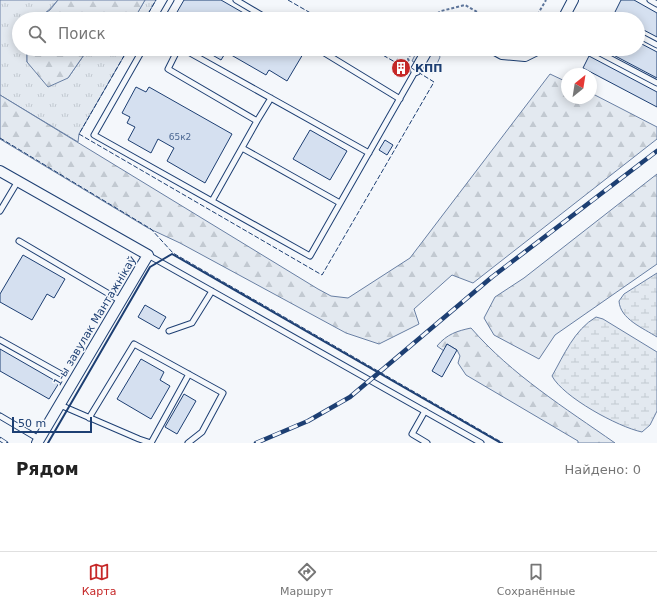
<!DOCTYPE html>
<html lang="ru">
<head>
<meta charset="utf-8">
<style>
	:root { --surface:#fff; --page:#f6f6f6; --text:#222; --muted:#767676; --line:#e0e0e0; --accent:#c62828 }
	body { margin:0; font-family:"DejaVu Sans",sans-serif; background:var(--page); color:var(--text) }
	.compass { position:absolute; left:561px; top:68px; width:36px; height:36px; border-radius:50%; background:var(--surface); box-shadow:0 2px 10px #0003; rotate:30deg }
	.scale { position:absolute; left:12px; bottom:10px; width:80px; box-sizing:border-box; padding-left:4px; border:2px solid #1d3f73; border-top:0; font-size:11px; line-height:14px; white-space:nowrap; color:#1d3f73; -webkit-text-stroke:3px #f4f7fb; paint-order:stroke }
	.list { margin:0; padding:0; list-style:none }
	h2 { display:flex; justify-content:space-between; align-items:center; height:52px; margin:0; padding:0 16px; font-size:17px }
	h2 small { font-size:13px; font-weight:400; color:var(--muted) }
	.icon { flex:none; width:22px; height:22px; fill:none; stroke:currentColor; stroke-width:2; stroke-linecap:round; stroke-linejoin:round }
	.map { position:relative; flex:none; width:657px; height:443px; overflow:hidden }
	.search { position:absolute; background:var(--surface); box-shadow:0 2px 10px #0003; left:12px; right:12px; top:12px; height:44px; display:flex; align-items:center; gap:10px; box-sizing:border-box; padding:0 14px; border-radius:22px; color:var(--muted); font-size:15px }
	.sheet { height:108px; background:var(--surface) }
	nav { display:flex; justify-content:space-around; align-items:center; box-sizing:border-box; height:56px; border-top:1px solid var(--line); background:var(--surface); font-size:11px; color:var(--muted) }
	nav a { display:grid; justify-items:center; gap:2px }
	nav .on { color:var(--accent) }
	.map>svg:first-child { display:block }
</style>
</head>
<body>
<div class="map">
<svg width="657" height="443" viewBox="0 0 657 443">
	<defs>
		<pattern id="grass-tufts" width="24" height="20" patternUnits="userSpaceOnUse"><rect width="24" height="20" fill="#e3e9f0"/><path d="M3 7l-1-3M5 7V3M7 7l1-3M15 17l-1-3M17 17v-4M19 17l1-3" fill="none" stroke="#c2c9d1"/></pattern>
		<pattern id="forest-firs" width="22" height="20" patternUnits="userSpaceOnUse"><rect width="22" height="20" fill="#e3e9f0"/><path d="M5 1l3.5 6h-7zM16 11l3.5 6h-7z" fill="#c2c9d1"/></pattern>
		<pattern id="wetland-marsh" width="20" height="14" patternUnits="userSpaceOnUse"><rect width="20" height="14" fill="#e3e9f0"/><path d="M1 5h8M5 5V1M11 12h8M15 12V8" fill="none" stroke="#c2c9d1"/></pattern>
	</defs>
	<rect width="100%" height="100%" fill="#f4f7fb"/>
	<!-- grass -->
	<path fill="url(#grass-tufts)" stroke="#687fa3" d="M0 0H58C44 16 40 19 19 19V49H27V62L68 78 88 49H128L79 134 78 142 0 95Z
		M145 0H156L145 19H134Z"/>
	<!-- forest -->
	<path fill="url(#forest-firs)" stroke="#687fa3" d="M58 0H145L134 19H36L50 10Z
		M27 49H88L68 78 48 87 27 62Z
		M550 74 567 82V98H591V93L657 127V139L473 283 452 275 414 309 419 324 379 344 346 333 180 243 148 228 0 139V95L318 289 331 296 348 298 410 258Z
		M657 174V264L555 335 539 359 494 335 484 318 495 297 524 278Z
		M471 328C512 375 565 408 615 443H578V441L466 375 458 363 460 356 457 350 447 344 444 351 437 346C447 334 457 331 471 328Z"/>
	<!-- wetland -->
	<path fill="url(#wetland-marsh)" stroke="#687fa3" d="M657 273V337C643 328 620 319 619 301L624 294Z
		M596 317 603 319 657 352V411L650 425 642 432C618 427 563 397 552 376 564 355 574 330 596 317Z"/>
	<!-- parking -->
	<path fill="#e3e8f0" stroke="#687fa3" d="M418 49H437L440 57 433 73 412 61Z"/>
	<!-- building -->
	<path fill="#d5e0f0" stroke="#1d3f73" d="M184 0H221L254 19H173Z
		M621 0H634L657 13V37L638 27V19H624L614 14Z
		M638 42 657 52V78L602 49H638Z
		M202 49H295L303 54 287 81 269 70 266 75 226 52 221 60Z
		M589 56 657 92V107L583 68Z
		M398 61 409 67 404 75 394 69Z
		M136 87 146 92 149 87 232 134 205 183 167 161 174 148 158 139 151 153 128 140 135 127 127 123 130 117 122 113Z
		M310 130 347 151 330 180 293 159Z
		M385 140 393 145 387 155 379 150Z
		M23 255 65 279 54 298 47 294 32 320 0 302V294Z
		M145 305 166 317 159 329 138 317Z
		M447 344 457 350 442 377 432 371Z
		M0 349 59 383 49 399 0 371Z
		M141 359 164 372 160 380 170 386 151 419 117 399Z
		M184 394 196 401 177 434 165 427Z"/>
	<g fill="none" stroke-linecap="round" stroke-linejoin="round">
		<!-- service casing -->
		<g stroke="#1d3f73" stroke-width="7">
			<path id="service" d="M236 0 268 19
				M650 0 657 4
				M160 19 171 0
				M638 35 657 45
				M143 49 94 135 310 256 416 70
				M178 49 168 69 257 121 271 98
				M183 49 369 153
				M318 49 400 99
				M598 52 657 83
				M242 148 340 203
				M212 201 257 121
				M0 211 18 181
				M19 241 121 301
				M148 255 481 443
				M169 331 192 323 212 291
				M0 340 61 374
				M60 405 139 439 151 443
				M425 411 412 434 427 443
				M0 416 39 439
				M89 418 134 344 223 393 202 432 188 443
				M151 443 189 374"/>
		</g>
		<!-- minor casing -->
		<g stroke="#1d3f73" stroke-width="12">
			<path id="minor" d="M563 19 573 0
				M493 49 502 54 525 56 539 49
				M416 70 428 49
				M0 171 148 255 37 443"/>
		</g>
		<!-- path -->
		<path stroke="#5e769c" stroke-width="2" stroke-dasharray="3 2" stroke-linecap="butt" d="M429 19 441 11 465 5 489 19
			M535 19 546 0
			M409 61 408 59 413 49"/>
		<!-- service -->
		<use href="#service" stroke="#f4f7fb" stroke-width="5"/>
		<!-- minor -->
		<use href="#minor" stroke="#f4f7fb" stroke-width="10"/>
		<!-- rail casing -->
		<g stroke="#1d3f73" stroke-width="4.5">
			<path id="rail" d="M0 439 6 443
				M256 443 308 421 350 397 492 277 657 151"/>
		</g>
		<!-- rail -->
		<use href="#rail" stroke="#f4f7fb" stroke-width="3" stroke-dasharray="9" stroke-linecap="butt"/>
		<!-- fence -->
		<path stroke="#1d3f73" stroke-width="1" stroke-dasharray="5 2" stroke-linecap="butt" d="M288 0 321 19
			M145 19 156 0
			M128 49 79 134 322 275 434 82 397 59 395 62 372 49
			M0 138 151 229 173 253 503 443"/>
		<!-- wall -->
		<path stroke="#1d3f73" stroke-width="2" d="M48 443 150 267 172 254 501 443"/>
	</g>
	<!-- icons -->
	<defs>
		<g id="building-disc" transform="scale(1)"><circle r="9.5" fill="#c62828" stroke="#f4f7fb"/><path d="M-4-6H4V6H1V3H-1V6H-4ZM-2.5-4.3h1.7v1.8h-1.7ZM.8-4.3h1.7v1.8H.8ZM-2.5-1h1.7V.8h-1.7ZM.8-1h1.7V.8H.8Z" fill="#fff"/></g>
	</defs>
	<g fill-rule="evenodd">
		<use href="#building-disc" x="401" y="68"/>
	</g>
	<g text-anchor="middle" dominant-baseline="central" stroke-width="3" stroke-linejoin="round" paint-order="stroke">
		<!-- number labels -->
		<g font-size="9" fill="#4b6792">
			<text x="180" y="137">65к2</text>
		</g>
		<!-- poi labels -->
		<g font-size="11" font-weight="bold" fill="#1d3f73" stroke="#f4f7fb" text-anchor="start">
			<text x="415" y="68">КПП</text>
		</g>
		<!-- street labels -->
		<g font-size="11" fill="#1d3f73" stroke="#f4f7fb">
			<text transform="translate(95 321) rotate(-59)">1-ы завулак Мантажнікаў</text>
		</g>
	</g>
</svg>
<svg class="compass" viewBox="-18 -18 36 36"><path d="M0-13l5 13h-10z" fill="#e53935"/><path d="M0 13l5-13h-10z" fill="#767676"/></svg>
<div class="scale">50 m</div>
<div class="search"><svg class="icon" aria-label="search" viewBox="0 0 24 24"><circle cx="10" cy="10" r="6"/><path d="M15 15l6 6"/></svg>Поиск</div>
</div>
<section class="sheet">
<h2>Рядом<small>Найдено: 0</small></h2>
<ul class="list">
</ul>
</section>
<nav>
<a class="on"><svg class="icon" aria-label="map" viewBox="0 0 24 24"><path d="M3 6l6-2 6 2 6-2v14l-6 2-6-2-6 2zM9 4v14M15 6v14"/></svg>Карта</a>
<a><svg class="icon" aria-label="directions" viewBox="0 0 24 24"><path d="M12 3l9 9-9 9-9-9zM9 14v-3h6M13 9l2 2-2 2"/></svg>Маршрут</a>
<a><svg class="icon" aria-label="saved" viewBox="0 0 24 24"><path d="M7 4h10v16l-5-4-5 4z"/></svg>Сохранённые</a>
</nav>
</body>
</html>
